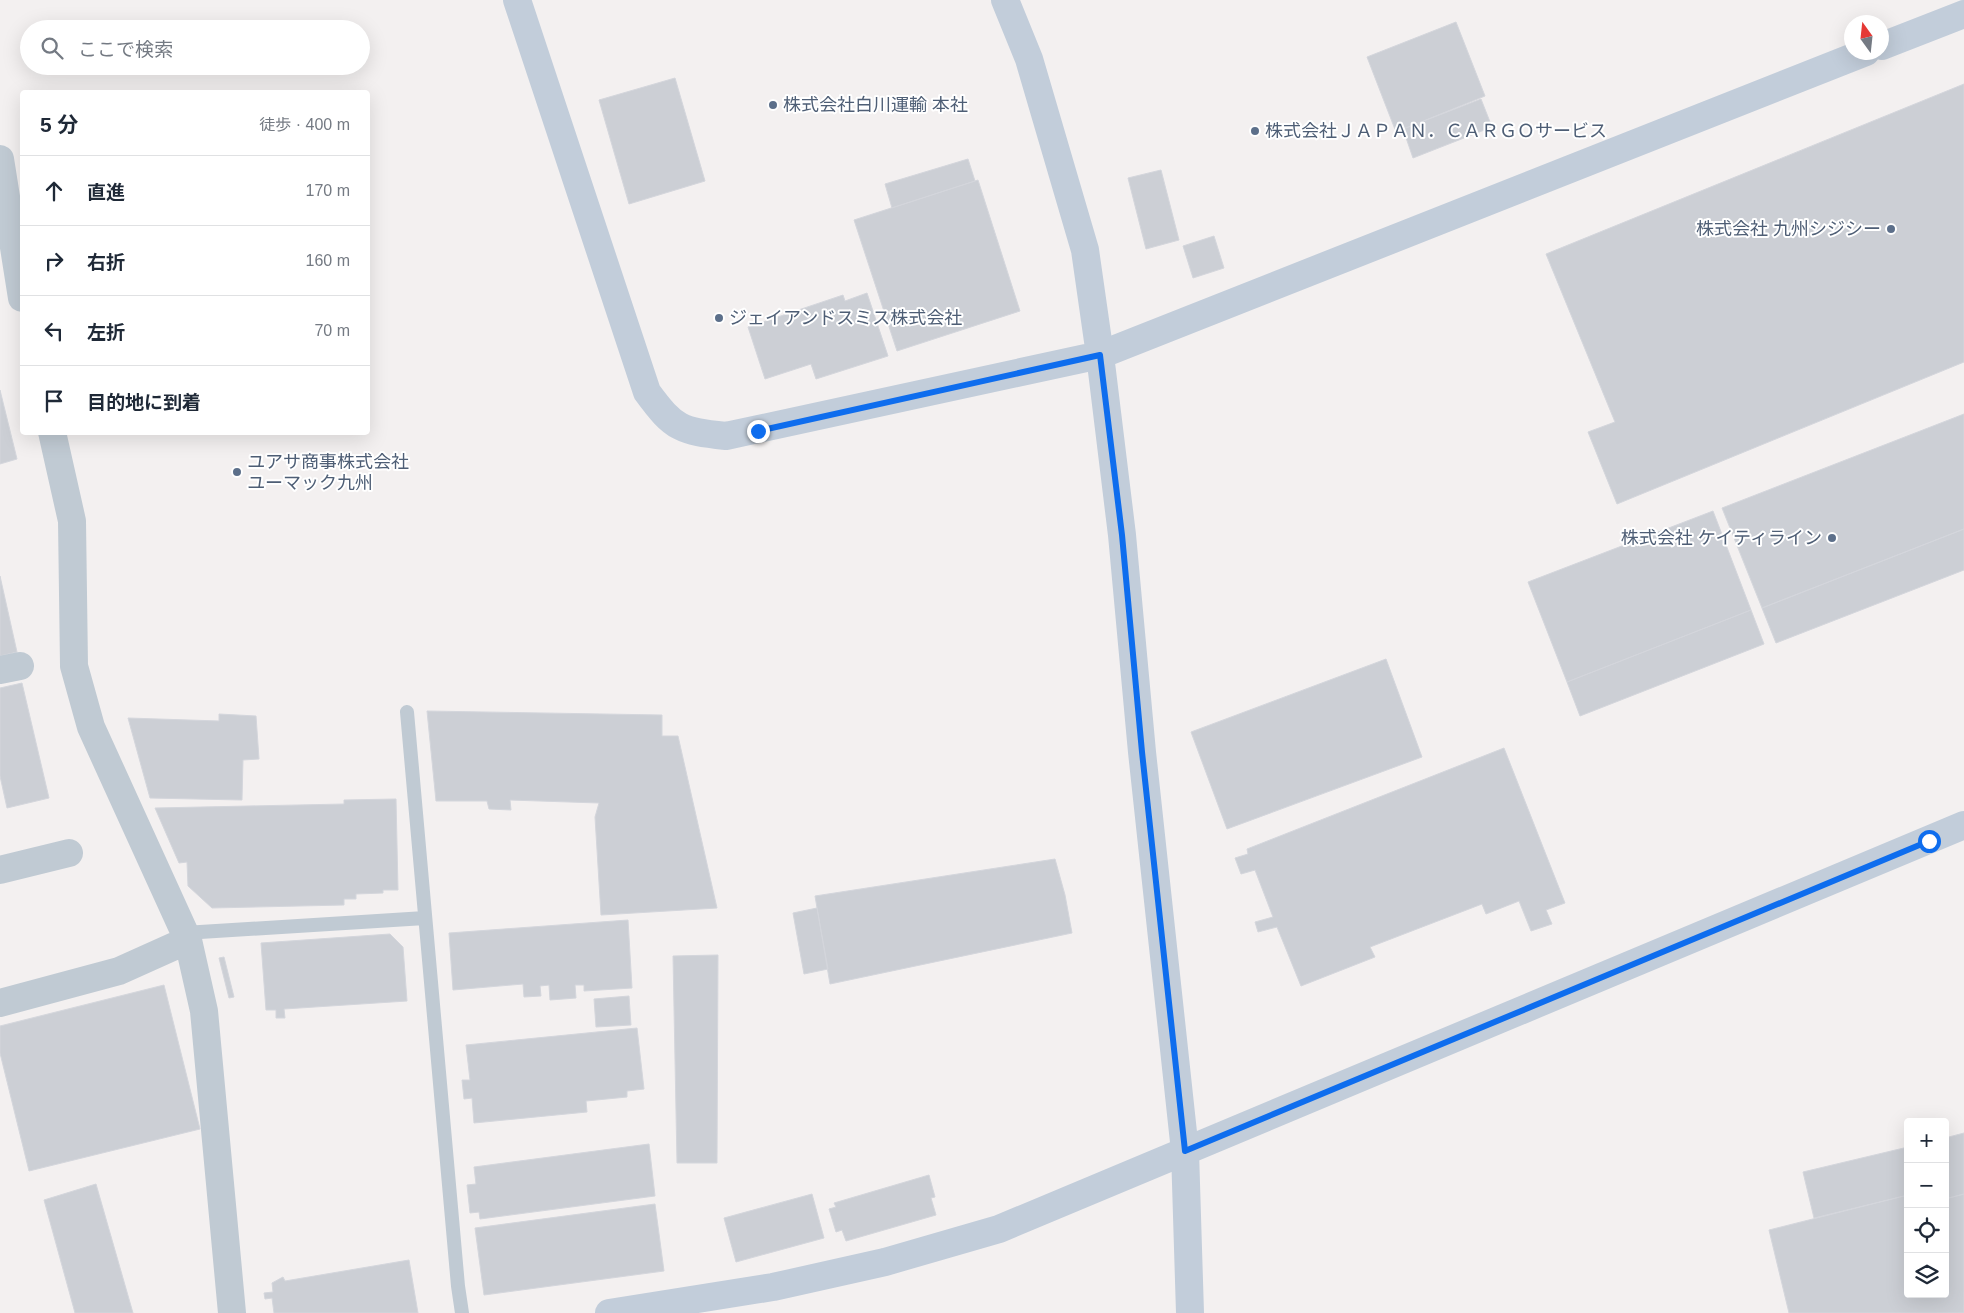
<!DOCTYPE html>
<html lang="ja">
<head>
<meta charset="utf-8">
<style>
	:root { --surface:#fff; --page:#f2f2f3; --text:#1f2937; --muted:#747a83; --line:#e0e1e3 }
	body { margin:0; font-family:Helvetica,"Noto Sans JP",sans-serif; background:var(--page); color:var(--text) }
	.controls { position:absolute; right:15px; bottom:15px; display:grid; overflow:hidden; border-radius:5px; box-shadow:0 5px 20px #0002 }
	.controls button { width:45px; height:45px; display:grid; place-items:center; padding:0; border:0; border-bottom:1px solid var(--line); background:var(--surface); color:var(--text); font:25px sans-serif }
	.compass { position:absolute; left:1844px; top:15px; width:45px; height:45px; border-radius:50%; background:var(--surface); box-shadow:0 5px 20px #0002; rotate:345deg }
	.stop { position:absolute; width:15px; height:15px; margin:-11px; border:4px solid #0e6dee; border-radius:50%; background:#fff }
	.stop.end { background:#0e6dee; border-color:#fff; box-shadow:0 1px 5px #0008 }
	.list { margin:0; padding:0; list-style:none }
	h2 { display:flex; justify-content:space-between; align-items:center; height:65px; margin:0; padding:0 20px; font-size:21px }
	h2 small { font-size:16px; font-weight:400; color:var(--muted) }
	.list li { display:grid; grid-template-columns:32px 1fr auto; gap:15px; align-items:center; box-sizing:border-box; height:70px; padding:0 20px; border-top:1px solid var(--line) }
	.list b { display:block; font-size:19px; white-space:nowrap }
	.list em { font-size:16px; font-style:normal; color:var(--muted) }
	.icon { flex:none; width:28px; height:28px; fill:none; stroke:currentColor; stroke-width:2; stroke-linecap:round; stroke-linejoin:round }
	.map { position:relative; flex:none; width:1964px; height:1313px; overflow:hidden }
	.search { position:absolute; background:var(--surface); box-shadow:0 5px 20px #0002; left:20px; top:20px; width:350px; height:55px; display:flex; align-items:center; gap:12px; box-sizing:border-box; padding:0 18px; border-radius:28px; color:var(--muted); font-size:19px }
	.panel { position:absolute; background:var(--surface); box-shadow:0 5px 20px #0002; left:20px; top:90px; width:350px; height:345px; border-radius:5px }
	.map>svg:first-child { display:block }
</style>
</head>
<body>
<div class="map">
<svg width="1964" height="1313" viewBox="0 0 1964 1313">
	<rect width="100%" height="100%" fill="#f3f0f0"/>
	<!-- building -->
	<path fill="#cccfd5" stroke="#d4d6dc" d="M1456 22 1485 96 1396 132 1367 57Z
		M675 78 705 181 629 204 599 100Z
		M1964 84V362L1617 504 1588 432 1615 422 1546 254Z
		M1481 99 1492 127 1413 158 1403 129Z
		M968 159 975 181 892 208 885 184Z
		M1161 170 1179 240 1146 249 1128 178Z
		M978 180 1020 311 897 351 854 220Z
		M1214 236 1224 268 1193 278 1183 246Z
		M867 293 888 356 816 379 811 364 765 379 748 327 843 295 845 301Z
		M0 390 17 459 0 464Z
		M1964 414V529L1762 608 1722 508Z
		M1713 511 1751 610 1567 682 1528 582Z
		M1964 529V570L1776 643 1762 608Z
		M0 576 17 652 0 656Z
		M1751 610 1764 644 1580 716 1567 682Z
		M1386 659 1422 757 1227 829 1191 732Z
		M22 683 49 798 7 808 0 776V688Z
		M427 711 662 715V736H678L717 908 601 915 595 817 599 803 510 800 511 810 489 809 487 801H436Z
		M219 714 256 716 259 759 243 760 242 800 150 798 128 718 219 721Z
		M1504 748 1565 903 1546 910 1552 924 1531 931 1519 901 1486 914 1482 904 1370 947 1375 957 1301 986 1277 927 1258 932 1255 922 1273 917 1255 870 1241 874 1235 858 1248 854 1247 849Z
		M396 799 398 890H383V893L356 894V899H344V905L212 908 188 886 187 862 179 863 155 808 344 804V800Z
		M1055 859 1065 895 1072 933 830 984 815 896Z
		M817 908 828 969 804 974 793 913Z
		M628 920 632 988 584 991V985H575L576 998 550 1000 549 985 540 986 541 996 524 997 523 984 453 990 449 933Z
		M390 934 403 947 407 1001 284 1009 285 1018H276V1010H266L261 943Z
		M718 955 717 1163H677L673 956Z
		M224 957 234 997 229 998 219 958Z
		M164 985 200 1129 29 1171 0 1053V1026Z
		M629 996 631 1025 596 1027 594 999Z
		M637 1028 644 1089 627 1091V1097L586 1101 587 1112 474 1123 472 1098 464 1099 462 1080H470L466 1045Z
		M1964 1133V1194L1945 1199V1138Z
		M649 1144 655 1196 480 1219 479 1212 470 1213 467 1185 476 1184 474 1167Z
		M1908 1147V1195L1814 1218 1803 1172Z
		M929 1175 935 1197 931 1198 936 1215 846 1241 842 1230 836 1232 829 1209 836 1207 834 1203Z
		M96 1184 133 1313H75L44 1200Z
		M812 1194 824 1238 736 1262 724 1218Z
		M1964 1194V1313H1789L1769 1230 1908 1195V1294H1945V1199Z
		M655 1204 664 1271 484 1295 475 1228Z
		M409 1260 418 1313H274L272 1298 265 1299 264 1293 273 1292 272 1283 283 1277 285 1281Z"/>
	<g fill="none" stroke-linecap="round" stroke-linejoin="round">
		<!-- lane -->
		<path stroke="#c0cad3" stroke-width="14" d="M407 712 458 1286 462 1313
			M184 933 425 918"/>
		<!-- street -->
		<path stroke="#c0cad3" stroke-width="28" d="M0 159 22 298
			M52 432 72 521 74 666 91 727 188 940 204 1011 232 1313
			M0 670 20 666
			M0 870 69 853
			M0 1003 119 971 188 940"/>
		<!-- secondary -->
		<path stroke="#c2cdda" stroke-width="28" d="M517 0 647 392C674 429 681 431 726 436L1100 355 1866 52
			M1005 0 1029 59 1085 250 1100 355 1122 535 1142 752 1185 1151 1190 1313
			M1882 46 1964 14
			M609 1313 773 1287 885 1262 999 1229 1964 825"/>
	</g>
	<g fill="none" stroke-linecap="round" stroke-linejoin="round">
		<!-- route -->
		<path stroke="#0e6dee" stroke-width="6" d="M758 431 1100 355 1122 535 1142 752 1185 1151 1929 841"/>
	</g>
	<!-- markers -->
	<g fill="#5c6f8a" stroke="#fff" stroke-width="2">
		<circle cx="773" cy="105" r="5"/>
		<circle cx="1255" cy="131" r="5"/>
		<circle cx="1891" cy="229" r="5"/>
		<circle cx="719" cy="318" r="5"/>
		<circle cx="237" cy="472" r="5"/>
		<circle cx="1832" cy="538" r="5"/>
	</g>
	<g text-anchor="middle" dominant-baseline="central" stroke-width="4" stroke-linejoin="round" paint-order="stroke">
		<!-- service labels -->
		<g font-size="18" fill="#4e5e75" stroke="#fff" text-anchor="start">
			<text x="783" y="105">株式会社白川運輸 本社</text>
			<text x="1265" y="131">株式会社ＪＡＰＡＮ．ＣＡＲＧＯサービス</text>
			<text x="1881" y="229" text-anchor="end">株式会社 九州シジシー</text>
			<text x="729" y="318">ジェイアンドスミス株式会社</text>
			<text x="247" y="462">ユアサ商事株式会社<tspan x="247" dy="21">ユーマック九州</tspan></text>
			<text x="1822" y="538" text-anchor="end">株式会社 ケイティライン</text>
		</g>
	</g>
</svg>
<div class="controls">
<button>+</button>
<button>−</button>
<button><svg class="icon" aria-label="locate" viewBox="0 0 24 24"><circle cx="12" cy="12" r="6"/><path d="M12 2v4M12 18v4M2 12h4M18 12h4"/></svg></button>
<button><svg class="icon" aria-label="layers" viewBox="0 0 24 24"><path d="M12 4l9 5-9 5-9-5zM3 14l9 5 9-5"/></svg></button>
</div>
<svg class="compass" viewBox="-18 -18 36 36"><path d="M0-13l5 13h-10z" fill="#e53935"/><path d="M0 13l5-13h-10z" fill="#747a83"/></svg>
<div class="stop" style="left:1929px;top:841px"></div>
<div class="stop end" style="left:758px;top:431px"></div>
<div class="search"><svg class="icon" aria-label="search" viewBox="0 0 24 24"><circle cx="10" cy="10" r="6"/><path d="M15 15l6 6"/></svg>ここで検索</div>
<section class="panel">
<h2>5 分<small>徒歩 · 400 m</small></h2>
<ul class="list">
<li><svg class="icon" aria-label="ahead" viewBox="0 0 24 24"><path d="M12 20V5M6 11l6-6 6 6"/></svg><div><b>直進</b></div><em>170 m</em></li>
<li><svg class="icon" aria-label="right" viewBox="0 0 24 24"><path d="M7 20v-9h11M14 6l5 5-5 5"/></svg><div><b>右折</b></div><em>160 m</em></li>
<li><svg class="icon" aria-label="left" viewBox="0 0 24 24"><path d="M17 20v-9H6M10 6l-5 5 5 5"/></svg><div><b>左折</b></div><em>70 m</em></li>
<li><svg class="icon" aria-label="arrive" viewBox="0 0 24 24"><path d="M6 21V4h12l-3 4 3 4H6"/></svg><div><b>目的地に到着</b></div></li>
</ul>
</section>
</div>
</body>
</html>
